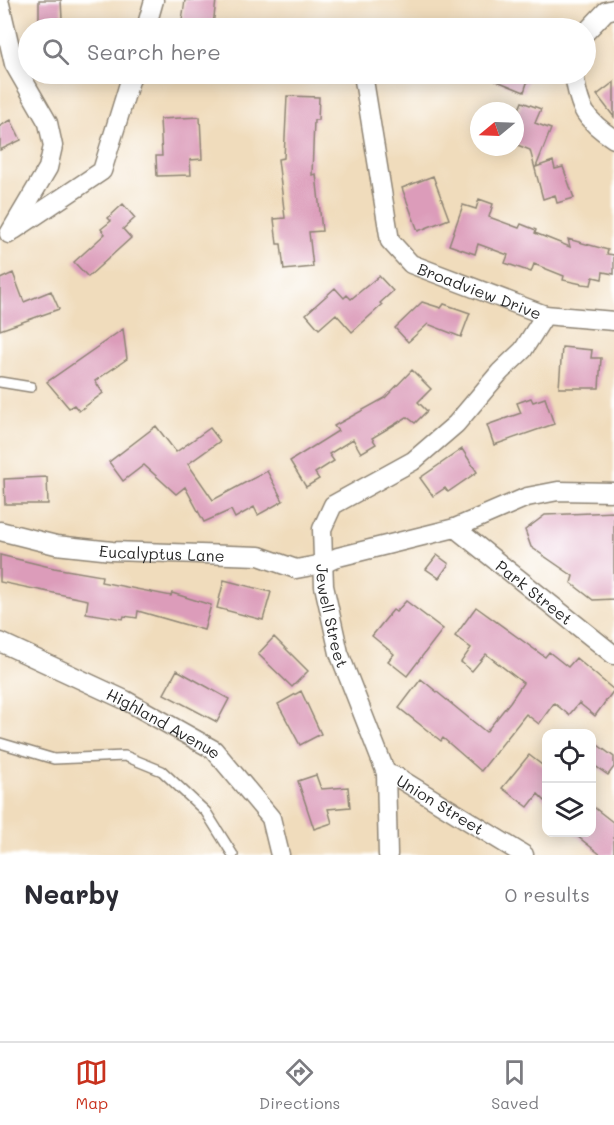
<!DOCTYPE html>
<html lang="en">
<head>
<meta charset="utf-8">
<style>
	:root { --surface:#fff; --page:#f7f7f7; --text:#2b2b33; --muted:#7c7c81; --line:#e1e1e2; --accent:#c8321e }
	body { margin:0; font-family:Mali,sans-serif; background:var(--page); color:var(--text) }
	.controls { position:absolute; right:18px; bottom:18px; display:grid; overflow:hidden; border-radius:12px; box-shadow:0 3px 15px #0003 }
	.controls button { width:54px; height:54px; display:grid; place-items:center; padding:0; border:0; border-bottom:2px solid var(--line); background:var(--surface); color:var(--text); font:30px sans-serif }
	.compass { position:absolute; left:470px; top:102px; width:54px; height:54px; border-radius:50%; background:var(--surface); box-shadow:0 3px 15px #0003; rotate:251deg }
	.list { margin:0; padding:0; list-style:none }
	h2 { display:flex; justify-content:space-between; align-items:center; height:78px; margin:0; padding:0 24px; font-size:26px }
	h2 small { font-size:20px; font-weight:400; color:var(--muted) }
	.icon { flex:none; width:33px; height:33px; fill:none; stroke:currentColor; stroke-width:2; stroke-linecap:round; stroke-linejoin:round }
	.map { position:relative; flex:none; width:614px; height:855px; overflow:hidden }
	.search { position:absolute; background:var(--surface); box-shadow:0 3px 15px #0003; left:18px; right:18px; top:18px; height:66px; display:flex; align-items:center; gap:15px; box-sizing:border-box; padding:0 21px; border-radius:33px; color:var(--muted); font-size:22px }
	.sheet { height:186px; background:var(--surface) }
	nav { display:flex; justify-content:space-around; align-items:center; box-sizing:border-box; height:84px; border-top:2px solid var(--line); background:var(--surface); font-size:16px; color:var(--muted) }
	nav a { display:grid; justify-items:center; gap:3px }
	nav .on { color:var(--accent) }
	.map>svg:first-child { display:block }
</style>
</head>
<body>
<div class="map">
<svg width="614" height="855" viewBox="0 0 614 855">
	<rect width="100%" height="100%" fill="#fff"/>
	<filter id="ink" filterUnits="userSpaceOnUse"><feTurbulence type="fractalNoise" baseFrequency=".0167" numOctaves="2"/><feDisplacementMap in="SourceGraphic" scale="12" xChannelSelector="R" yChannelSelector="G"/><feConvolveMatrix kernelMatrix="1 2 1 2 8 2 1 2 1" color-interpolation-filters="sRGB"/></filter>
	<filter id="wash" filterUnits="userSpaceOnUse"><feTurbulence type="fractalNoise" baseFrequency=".008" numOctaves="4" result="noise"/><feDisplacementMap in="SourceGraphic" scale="24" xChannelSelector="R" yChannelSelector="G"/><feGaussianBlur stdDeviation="1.35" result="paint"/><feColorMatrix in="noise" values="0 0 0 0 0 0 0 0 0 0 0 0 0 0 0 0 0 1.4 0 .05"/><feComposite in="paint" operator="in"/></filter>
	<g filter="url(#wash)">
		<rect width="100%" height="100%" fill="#f0dcbc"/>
		<g id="blocks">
			<!-- building -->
			<path fill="#dc9cba" d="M39 0H61L62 19H39Z
				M185 0H216L213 26 182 21Z
				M480 74H530L524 92Z
				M614 82V117L597 95Z
				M287 96 319 97 318 120H314L312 175 316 174 322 231 309 232 313 267 284 270 281 244H277L274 219 285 218 278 159 284 158Z
				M522 102 541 109 535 123 551 129 536 167 553 161 555 169 563 167 574 198 557 203 555 195 543 199 530 150 515 144V119Z
				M200 117 202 159 190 160 191 175 157 176 156 156H162L160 119Z
				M11 120 21 140 0 150V126Z
				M433 176 449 219 418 231 402 188Z
				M479 199 493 204 489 217 519 228 521 224 536 230 535 233 570 247 568 239 608 250 607 254 614 255V274L603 272 602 279 593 277 591 285 582 284 563 280 564 276 534 264 531 272 505 263 508 255 478 244 475 254 449 245 463 205 476 209Z
				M123 204 135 218 123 229 131 238 88 277 74 262 105 234 101 229 111 221 108 218Z
				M13 273 24 302 51 291 59 309 0 330V279Z
				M379 276 393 291 380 303 382 305 352 332 336 314 319 329 306 314 335 288 344 298 347 295 351 299Z
				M422 302 441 308 444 304 470 313 461 337 428 324 408 342 395 328Z
				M123 329 127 359 95 381 103 393 79 411 74 405 69 408 47 382Z
				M562 347 592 350 591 358H601L599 388H559Z
				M412 370 431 389 418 402 427 411 415 423 407 417 372 438 376 444 361 453 353 439 329 454 334 461 315 473 319 479 306 487 290 461 338 431 334 426 385 398Z
				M531 398 533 402 545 398 554 424 494 445 487 425 521 413 517 403Z
				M156 426 176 452 210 428 220 441 188 464 213 500 267 471 283 501 258 515 254 507 235 518 231 510 204 522 185 487 176 494 144 465 123 481 109 462Z
				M462 449 477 472 448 492 445 488 433 496 420 478Z
				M47 477 48 504H5L4 479Z
				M614 512V599L593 600 571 583 573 576 531 547 525 530 545 515Z
				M0 555 54 568 102 576 101 582 171 596 172 593 211 605 204 630 138 611 137 618 124 616 123 619 86 613 88 600 0 582Z
				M437 555 449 564 439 578 426 569Z
				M224 580 271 592 263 620 217 608Z
				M406 601 443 629 407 676 388 661 394 654 372 636 393 610 396 612Z
				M476 607 545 657 549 652 568 667 576 658 614 690 595 716 579 703 569 715 554 703 539 724 526 714 481 771 443 738 441 741 399 708 421 679 486 732 510 702 523 683 486 654 472 671 461 662 471 648 455 636Z
				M274 637 308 671 292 687 258 654Z
				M177 670 229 699 217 722 164 694Z
				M301 691 321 734 300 745 278 704Z
				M591 740 614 757V767L608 775 591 763Z
				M529 755 546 768V802L538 794 528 807 502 788Z
				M316 775 321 789 348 787 350 807 328 809 332 823 314 829 298 781Z
				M591 805 614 823V855H601L572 832H591Z"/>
		</g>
	</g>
	<g filter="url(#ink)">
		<use href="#blocks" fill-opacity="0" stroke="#8e8474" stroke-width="1.5"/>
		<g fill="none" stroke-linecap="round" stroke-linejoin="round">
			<!-- service casing -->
			<g stroke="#8e8474" stroke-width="12">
				<path id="service" d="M0 382 31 387
					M0 743 54 759 125 756 162 771 206 812 233 855"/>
			</g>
			<!-- minor casing -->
			<g stroke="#8e8474" stroke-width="21">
				<g id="minor">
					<path d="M0 4 14 64 48 123 53 146 48 168 9 234"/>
					<path d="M146 28 154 0"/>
					<path d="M586 32 606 11 614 9"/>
					<path id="s1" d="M363 74 390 241 411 264 545 315 523 350 500 372 456 424 413 461 333 505 322 529 324 586 339 653 386 773 388 855"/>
					<path d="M574 74C579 109 585 120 614 139"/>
					<path d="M14 230 102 171 132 74"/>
					<path d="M545 315 614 321"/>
					<path id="s2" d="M455 528 614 655"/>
					<path id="s3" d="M0 531 56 545 112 551 259 556 296 569 323 564 338 557 455 528 527 497 558 491 614 492"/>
					<path id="s4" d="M0 642 125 700 214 750 271 818 280 855"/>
					<path id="s5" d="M386 773 397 777 524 855"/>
				</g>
			</g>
			<!-- service -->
			<use href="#service" stroke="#fff" stroke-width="9"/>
			<!-- minor -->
			<use href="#minor" stroke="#fff" stroke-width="18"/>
		</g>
	</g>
	<g text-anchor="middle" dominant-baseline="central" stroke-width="5" stroke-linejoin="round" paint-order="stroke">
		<!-- street labels -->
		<g font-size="16" fill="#2b2b2b" stroke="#fff">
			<text stroke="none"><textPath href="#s1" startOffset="274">Broadview Drive</textPath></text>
			<text stroke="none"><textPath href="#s3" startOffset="164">Eucalyptus Lane</textPath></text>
			<text stroke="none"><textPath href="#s2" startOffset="102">Park Street</textPath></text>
			<text stroke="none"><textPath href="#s1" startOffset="747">Jewell Street</textPath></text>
			<text stroke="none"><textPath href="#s4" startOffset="183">Highland Avenue</textPath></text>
			<text stroke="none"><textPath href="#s5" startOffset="63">Union Street</textPath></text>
		</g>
	</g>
</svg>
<div class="controls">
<button><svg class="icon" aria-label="locate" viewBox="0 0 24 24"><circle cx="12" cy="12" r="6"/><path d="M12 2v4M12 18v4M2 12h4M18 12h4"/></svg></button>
<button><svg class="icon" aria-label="layers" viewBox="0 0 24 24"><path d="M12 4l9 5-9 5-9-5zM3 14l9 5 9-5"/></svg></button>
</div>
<svg class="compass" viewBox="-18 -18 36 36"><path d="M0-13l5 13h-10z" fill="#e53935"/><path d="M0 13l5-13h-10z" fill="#7c7c81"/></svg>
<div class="search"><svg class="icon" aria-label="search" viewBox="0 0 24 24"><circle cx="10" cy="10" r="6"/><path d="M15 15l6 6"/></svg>Search here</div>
</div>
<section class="sheet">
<h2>Nearby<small>0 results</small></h2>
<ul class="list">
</ul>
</section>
<nav>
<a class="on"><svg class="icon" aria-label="map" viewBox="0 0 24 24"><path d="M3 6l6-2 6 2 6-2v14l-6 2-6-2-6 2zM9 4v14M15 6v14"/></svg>Map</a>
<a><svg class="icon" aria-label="directions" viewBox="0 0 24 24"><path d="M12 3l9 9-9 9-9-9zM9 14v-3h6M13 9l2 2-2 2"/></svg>Directions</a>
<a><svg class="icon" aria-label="saved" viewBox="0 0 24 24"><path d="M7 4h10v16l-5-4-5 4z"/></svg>Saved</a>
</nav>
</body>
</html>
